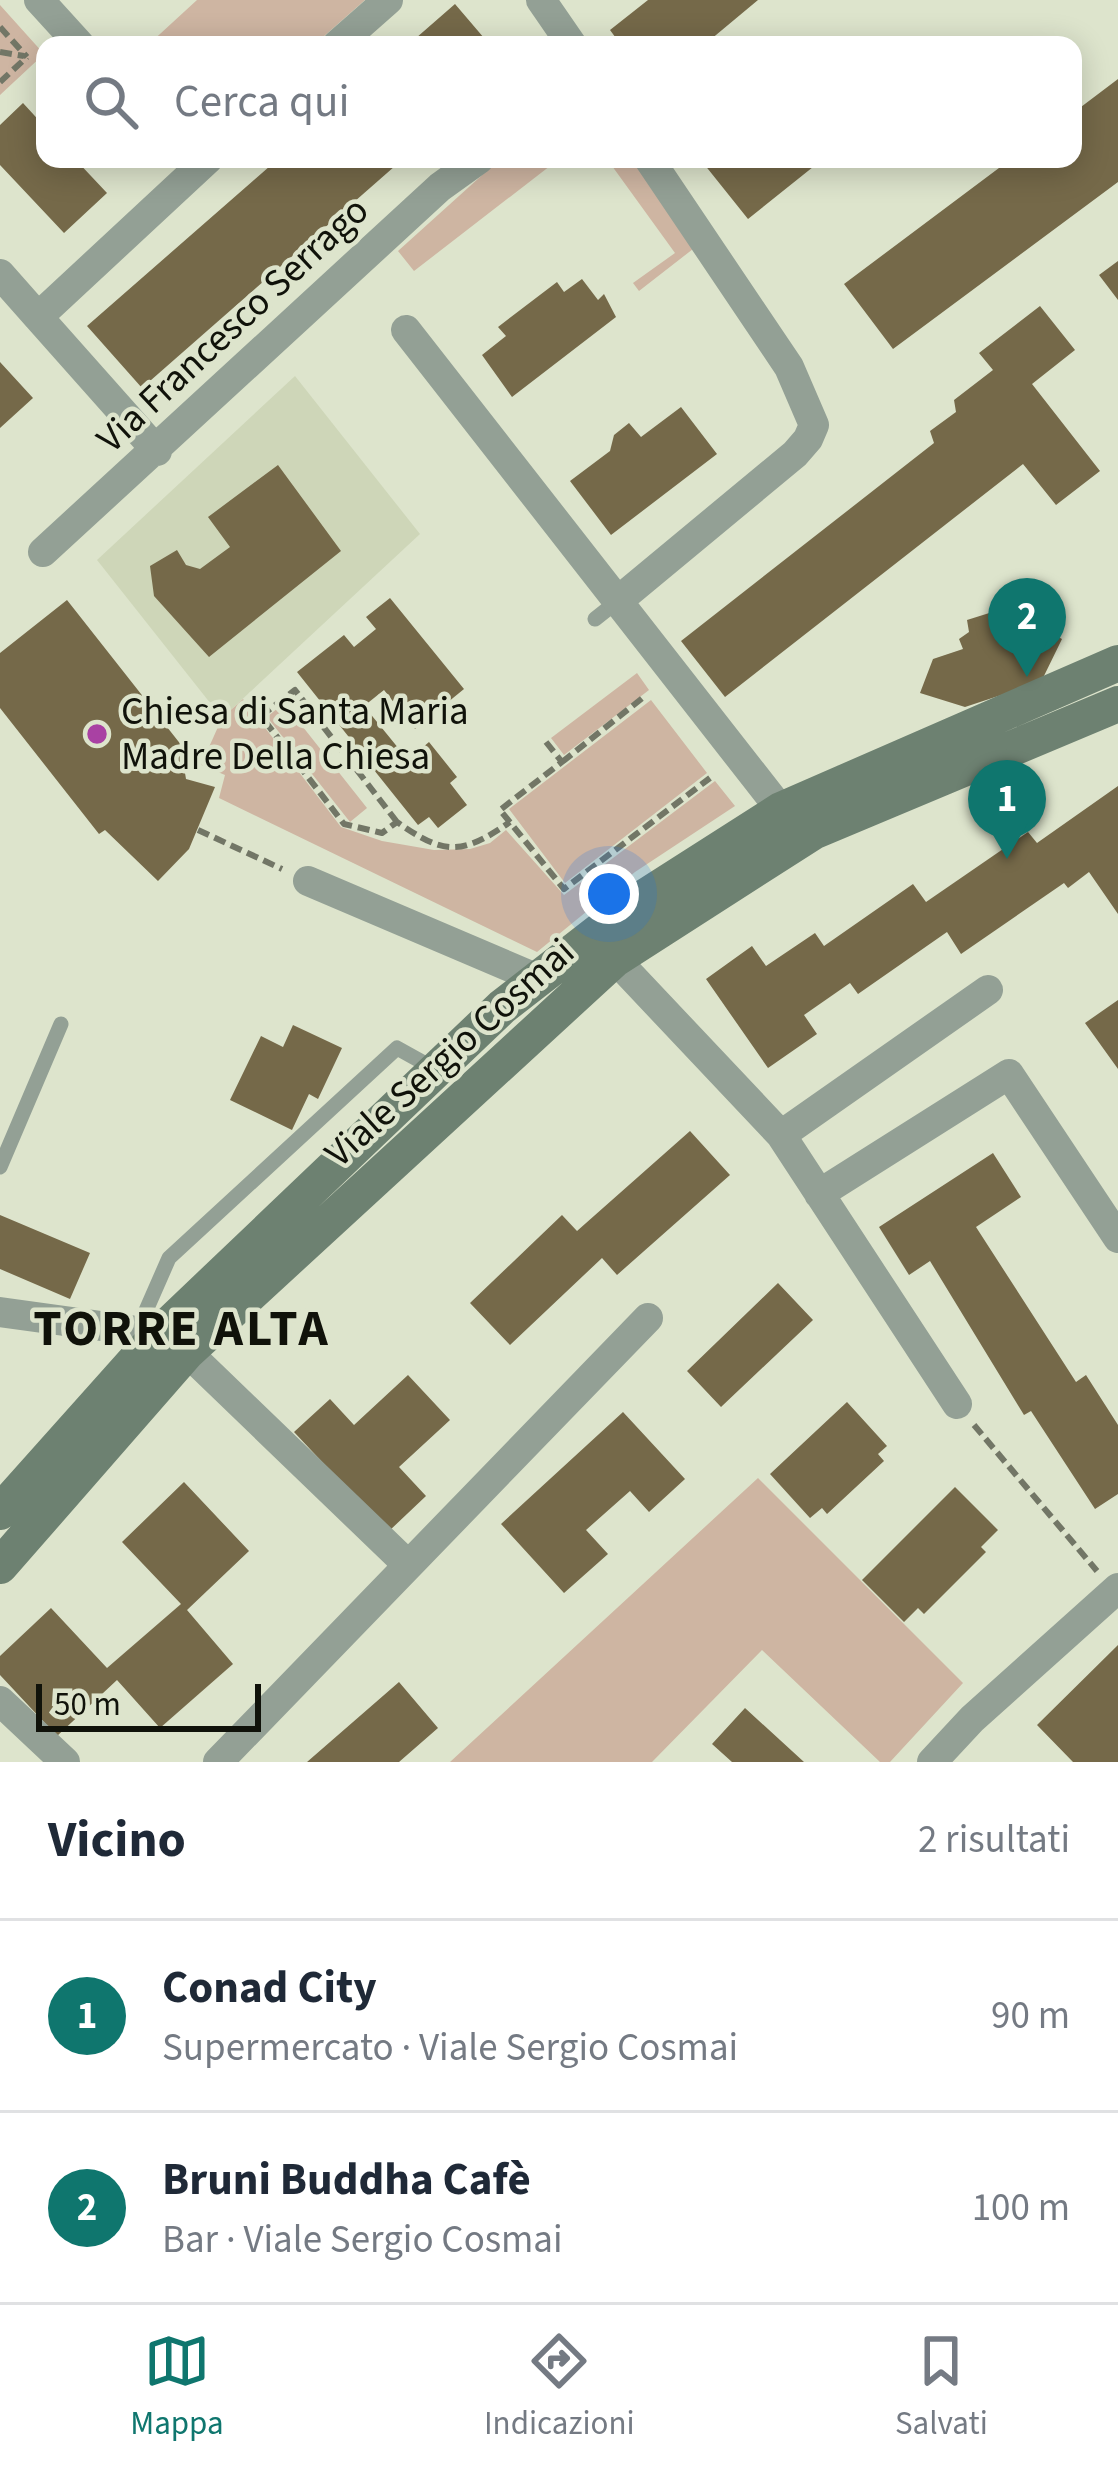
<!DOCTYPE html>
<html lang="it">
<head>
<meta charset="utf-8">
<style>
	:root { --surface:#fff; --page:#f6f6f7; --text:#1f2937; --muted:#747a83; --line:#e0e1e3; --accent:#0f766e }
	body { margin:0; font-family:"Source Sans 3",sans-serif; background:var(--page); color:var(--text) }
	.scale { position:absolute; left:36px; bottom:30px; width:225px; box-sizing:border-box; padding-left:12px; border:6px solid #10120a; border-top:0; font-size:33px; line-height:42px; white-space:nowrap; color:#10120a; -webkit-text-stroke:9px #dde4cc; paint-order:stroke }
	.you { position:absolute; left:609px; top:894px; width:42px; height:42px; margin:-30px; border:9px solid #fff; border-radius:50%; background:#1a73e8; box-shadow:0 0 0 18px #1a73e833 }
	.badge { display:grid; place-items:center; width:78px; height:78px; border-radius:50%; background:var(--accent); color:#fff; font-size:39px; font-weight:700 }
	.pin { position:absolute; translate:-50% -99px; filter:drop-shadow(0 3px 6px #0008) }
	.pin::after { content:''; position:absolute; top:63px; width:42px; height:36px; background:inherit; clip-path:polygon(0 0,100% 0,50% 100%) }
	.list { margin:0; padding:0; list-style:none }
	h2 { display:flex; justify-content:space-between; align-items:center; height:156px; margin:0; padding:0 48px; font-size:51px }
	h2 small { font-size:39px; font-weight:400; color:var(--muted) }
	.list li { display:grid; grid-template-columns:78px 1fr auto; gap:36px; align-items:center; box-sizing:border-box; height:192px; padding:0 48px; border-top:3px solid var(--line) }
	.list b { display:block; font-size:45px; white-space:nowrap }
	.list p { margin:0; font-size:39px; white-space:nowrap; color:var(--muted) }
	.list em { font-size:39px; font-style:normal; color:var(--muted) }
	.icon { flex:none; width:66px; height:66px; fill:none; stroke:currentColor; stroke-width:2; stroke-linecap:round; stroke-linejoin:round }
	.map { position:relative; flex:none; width:1118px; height:1762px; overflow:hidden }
	.search { position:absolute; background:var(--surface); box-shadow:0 6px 30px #0003; left:36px; right:36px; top:36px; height:132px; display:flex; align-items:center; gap:30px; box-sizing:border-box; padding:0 42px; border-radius:24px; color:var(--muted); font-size:45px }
	.sheet { height:540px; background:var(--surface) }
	nav { display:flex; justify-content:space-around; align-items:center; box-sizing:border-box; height:168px; border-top:3px solid var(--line); background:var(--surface); font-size:33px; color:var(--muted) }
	nav a { display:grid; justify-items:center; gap:6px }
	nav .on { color:var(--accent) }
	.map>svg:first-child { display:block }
</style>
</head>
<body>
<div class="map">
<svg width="1118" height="1762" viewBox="0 0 1118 1762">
	<rect width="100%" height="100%" fill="#dde4cc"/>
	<!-- built -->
	<path fill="#ced6b8" d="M295 376 420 534 222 718 97 560Z"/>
	<!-- green -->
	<path fill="#ceb5a2" d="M197 0H365L314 45H148Z
		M0 5 44 54 0 95Z
		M500 159H559L414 271 398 251Z
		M607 159H635L693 249 639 291 633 283 675 253Z
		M637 673 649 690 564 755 551 738Z
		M243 699 341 827 382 841 434 850 470 849 490 843 506 830 564 895 715 781 735 806 635 872 537 952 219 798 225 775 201 765 222 718Z
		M651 700 707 773 565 883 509 809Z
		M284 703 367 808 350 822 267 717Z
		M758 1478 963 1683 890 1762H880L762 1650 652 1762H450Z"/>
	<!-- building -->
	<path fill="#756949" d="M648 0H758L704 45H621L610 30Z
		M455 4 490 45H408Z
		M1118 79V182L893 349 844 284 1011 159H1073V113Z
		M23 103 45 127V159H75L107 193 64 233 0 165V125Z
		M278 159H403L142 388 87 326Z
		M710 159H823L748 219 704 164Z
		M1118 261V300L1099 275Z
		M582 279 598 300 604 294 616 317 512 397 482 355 506 336 498 327 557 282 564 292Z
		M1040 306 1075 350 1032 384 1100 471 1056 505 1023 464 725 697 681 641 934 443 930 431 956 412 954 400 993 370 979 353Z
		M0 362 33 398 0 428Z
		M681 407 717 454 611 535 570 481 610 451 614 435 629 423 641 437Z
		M278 465 341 551 209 657 154 596 150 566 177 550 186 565 200 569 230 547 208 517Z
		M390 598 464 689 415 729 384 690 364 706 408 760 429 742 457 777 450 783 467 805 438 828 429 817 418 825 366 760 376 752 369 744 360 751 297 672 344 635 354 647 376 629 366 617Z
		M67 600 193 760 184 767 186 779 215 787 189 849 158 881 105 830 99 834 0 708V653Z
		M1024 602 1026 619 1062 639 1041 682 965 707 920 693 933 659 963 649 959 639 969 632 967 620Z
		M1118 786V914L1089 872 1068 888 1064 883 961 954 947 932 858 994 850 983 804 1015 817 1034 768 1068 706 979 752 946 766 966 815 933 824 946 913 884 926 902 1028 832 1037 843Z
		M1118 1000V1069L1085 1023Z
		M293 1025 342 1048 318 1099 309 1094 292 1130 230 1100 261 1036 283 1047Z
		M690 1131 730 1175 617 1275 602 1258 510 1345 470 1303 562 1215 577 1231Z
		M993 1153 1021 1197 976 1227 1076 1382 1086 1375 1118 1425V1494L1095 1509 1031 1411 1024 1415 930 1261 909 1275 879 1227Z
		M0 1215 90 1253 70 1299 0 1269Z
		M778 1283 813 1320 721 1407 687 1371Z
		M408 1375 450 1420 399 1467 426 1496 388 1532 294 1432 330 1399 354 1425Z
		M847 1402 887 1446 878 1454 884 1461 827 1514 822 1508 810 1518 770 1474Z
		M623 1412 685 1479 649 1512 630 1491 586 1530 608 1554 564 1593 501 1524Z
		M184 1482 249 1551 187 1610 233 1664 160 1728 117 1680 57 1736 0 1675V1656L51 1608 107 1668 181 1604 122 1542Z
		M955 1487 998 1530 981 1547 986 1552 924 1614 918 1608 904 1622 862 1580Z
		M1118 1645V1762H1073L1037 1725Z
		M399 1682 438 1728 399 1762H307Z
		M745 1708 804 1762H732L712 1744Z"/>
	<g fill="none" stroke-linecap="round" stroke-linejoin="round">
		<!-- path -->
		<path stroke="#727666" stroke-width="6" stroke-dasharray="12 6" stroke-linecap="butt" d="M0 27 27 57
			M0 52 24 56
			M0 82 27 57
			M546 742 562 762 500 810 564 889 710 778
			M562 762 645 696
			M397 822 295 690 261 716 344 824 382 833 397 822C444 855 461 856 510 822
			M198 830 282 869
			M974 1425 1097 1571"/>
		<!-- lane -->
		<path stroke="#93a095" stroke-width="15" d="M595 619 619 600
			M0 1167 61 1024
			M137 1331 169 1258 397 1048 433 1068"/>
		<!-- street -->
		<path stroke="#93a095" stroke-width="30" d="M39 0 80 45
			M541 0 572 45
			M337 45 388 0
			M0 274 38 317 208 159
			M38 317 157 451
			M406 330 781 810
			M43 552 440 187 479 159
			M619 600 795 454 808 439 814 425 789 367 649 159
			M308 881 538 979
			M615 959 781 1135 957 1404
			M781 1135 988 990
			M819 1194 1009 1074 1118 1238
			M0 1312 159 1334
			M187 1352 407 1564
			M0 1701 65 1762
			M218 1762 648 1318
			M932 1762 972 1719 1118 1588"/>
		<!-- secondary -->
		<path stroke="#6d8171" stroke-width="36" d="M0 1512 159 1334 502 1007 637 902 781 810 1118 663
			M0 1566 187 1352 615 959 813 832 1118 704"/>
	</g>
	<!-- markers -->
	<circle fill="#a941a3" stroke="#dde4cc" stroke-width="4.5" cx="97" cy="734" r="12"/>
	<g text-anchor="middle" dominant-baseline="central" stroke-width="9" stroke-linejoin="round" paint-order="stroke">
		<!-- street labels -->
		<g font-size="39" fill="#10120a" stroke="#dde4cc">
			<text transform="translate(233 325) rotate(-43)">Via Francesco Serrago</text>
			<text transform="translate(450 1053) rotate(-42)">Viale Sergio Cosmai</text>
		</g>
		<!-- poi labels -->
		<g font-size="39" fill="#10120a" stroke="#dde4cc" text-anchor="start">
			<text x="121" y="712">Chiesa di Santa Maria<tspan x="121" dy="45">Madre Della Chiesa</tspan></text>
		</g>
		<!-- district labels -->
		<g font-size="51" font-weight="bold" letter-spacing="3" fill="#10120a" stroke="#dde4cc">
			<text x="182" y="1329">TORRE ALTA</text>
		</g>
	</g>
</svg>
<div class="scale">50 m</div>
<div class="you"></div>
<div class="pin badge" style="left:1007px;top:859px">1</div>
<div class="pin badge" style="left:1027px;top:677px">2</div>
<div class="search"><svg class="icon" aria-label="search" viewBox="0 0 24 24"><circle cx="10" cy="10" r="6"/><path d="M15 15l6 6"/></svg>Cerca qui</div>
</div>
<section class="sheet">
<h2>Vicino<small>2 risultati</small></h2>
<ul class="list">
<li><span class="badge">1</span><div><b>Conad City</b><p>Supermercato · Viale Sergio Cosmai</p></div><em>90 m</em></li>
<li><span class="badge">2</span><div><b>Bruni Buddha Cafè</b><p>Bar · Viale Sergio Cosmai</p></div><em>100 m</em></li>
</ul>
</section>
<nav>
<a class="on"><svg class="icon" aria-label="map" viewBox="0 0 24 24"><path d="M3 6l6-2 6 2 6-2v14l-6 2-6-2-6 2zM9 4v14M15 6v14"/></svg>Mappa</a>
<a><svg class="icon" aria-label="directions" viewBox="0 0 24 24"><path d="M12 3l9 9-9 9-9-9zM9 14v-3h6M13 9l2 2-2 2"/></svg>Indicazioni</a>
<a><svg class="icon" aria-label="saved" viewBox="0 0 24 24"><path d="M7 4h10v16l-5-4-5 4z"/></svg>Salvati</a>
</nav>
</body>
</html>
